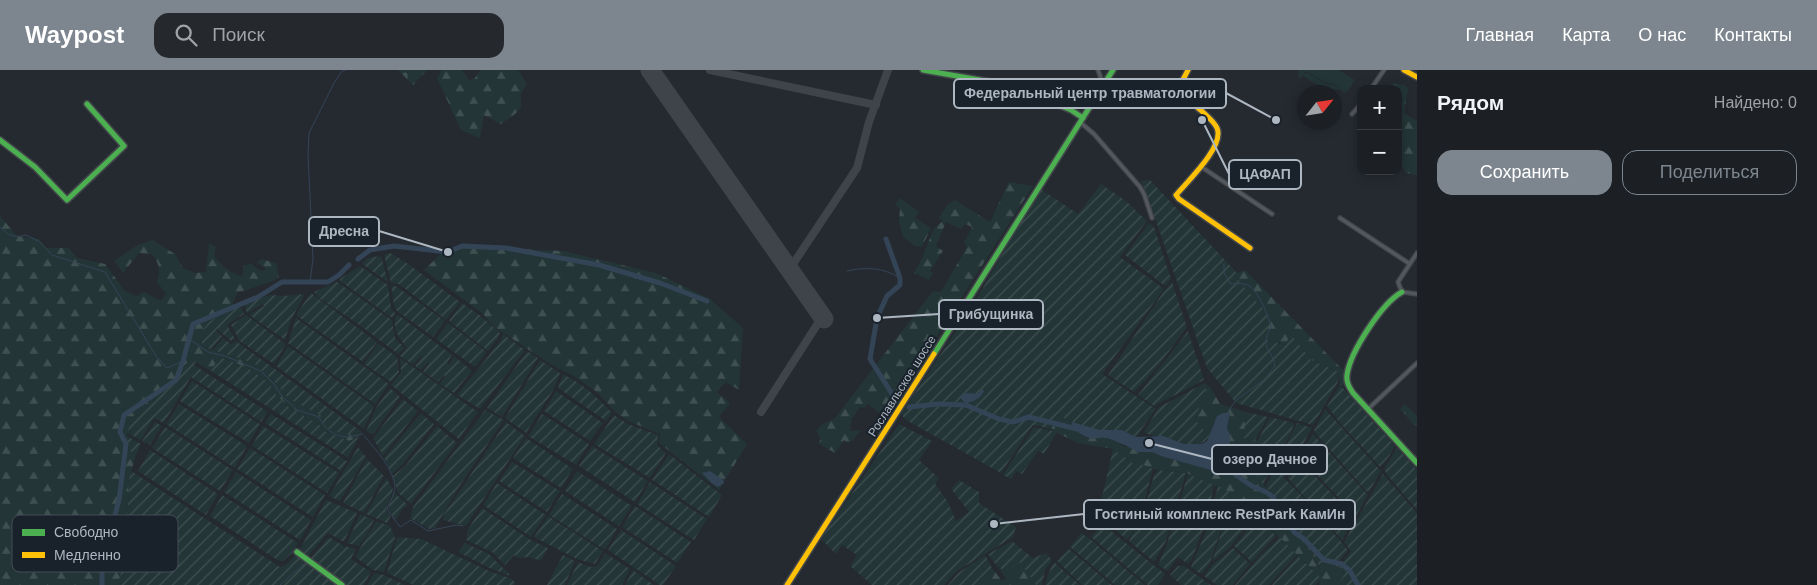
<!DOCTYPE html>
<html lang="ru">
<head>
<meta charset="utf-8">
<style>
	:root { --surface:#1c2024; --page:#25282c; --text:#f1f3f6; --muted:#a0a3a6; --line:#3a3e41; --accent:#7d868f }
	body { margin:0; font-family:Helvetica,sans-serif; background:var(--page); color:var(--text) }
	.controls { position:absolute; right:15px; top:15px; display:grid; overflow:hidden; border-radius:10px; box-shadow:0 2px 12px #0003 }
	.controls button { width:45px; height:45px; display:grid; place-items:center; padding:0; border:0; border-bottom:1px solid var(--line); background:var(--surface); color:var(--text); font:25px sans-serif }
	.compass { position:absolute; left:1297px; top:15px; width:45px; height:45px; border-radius:50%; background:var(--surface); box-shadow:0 2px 12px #0003; rotate:60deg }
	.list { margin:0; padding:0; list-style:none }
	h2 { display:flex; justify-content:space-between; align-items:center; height:65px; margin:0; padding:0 20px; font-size:21px }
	h2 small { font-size:16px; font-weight:400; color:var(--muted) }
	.actions { display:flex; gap:10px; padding:15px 20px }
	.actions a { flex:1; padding:11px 0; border:1px solid var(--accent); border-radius:15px; text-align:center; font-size:18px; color:var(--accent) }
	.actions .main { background:var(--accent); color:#fff }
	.icon { flex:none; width:28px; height:28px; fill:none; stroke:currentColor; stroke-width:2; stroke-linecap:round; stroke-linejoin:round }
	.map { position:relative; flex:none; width:1417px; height:515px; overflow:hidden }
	header { display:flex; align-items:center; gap:30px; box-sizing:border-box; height:70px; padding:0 25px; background:var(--accent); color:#fff }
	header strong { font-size:24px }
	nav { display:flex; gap:28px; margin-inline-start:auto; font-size:18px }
	.search { width:350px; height:45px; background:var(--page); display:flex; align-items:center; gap:12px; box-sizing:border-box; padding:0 18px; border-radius:15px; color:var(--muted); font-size:19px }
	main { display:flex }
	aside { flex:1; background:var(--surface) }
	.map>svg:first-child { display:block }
</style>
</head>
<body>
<header>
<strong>Waypost</strong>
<div class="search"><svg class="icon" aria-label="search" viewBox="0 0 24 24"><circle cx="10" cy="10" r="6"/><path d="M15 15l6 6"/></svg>Поиск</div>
<nav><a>Главная</a><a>Карта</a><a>О нас</a><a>Контакты</a></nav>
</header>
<main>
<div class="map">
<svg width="1417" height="515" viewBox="0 0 1417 515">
	<defs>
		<pattern id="forest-firs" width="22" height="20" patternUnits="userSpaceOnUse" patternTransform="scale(1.25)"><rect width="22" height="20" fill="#233536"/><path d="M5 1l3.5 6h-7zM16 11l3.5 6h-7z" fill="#405051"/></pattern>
		<pattern id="cemetery-stones" width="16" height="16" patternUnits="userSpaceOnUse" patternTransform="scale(1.25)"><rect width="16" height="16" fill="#233536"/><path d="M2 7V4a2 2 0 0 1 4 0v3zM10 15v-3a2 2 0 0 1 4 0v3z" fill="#405051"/></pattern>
		<pattern id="park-tufts" width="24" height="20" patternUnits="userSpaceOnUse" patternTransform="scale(1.25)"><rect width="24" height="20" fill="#233536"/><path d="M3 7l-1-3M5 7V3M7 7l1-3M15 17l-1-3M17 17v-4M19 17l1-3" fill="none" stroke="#405051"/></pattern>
		<pattern id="garden-furrows" width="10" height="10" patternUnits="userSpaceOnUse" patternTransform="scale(1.25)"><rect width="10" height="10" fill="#233536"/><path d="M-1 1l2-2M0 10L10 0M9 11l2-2" fill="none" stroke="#405051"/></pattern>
	</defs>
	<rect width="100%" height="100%" fill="#252a30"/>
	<!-- grass -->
	<path fill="#233536" d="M1298 0H1339L1355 10 1348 21 1344 23 1336 15 1324 12 1306 1 1300 9 1298 6 1299 2Z
		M1306 2 1326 14 1334 15 1340 19 1325 20 1303 6Z"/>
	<!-- forest -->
	<path fill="url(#forest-firs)" d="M442 0H462L469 10 474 9 481 0H517L520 2 527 15 521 23V38L515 44 501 54 484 45 480 68 461 60 437 8Z
		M1392 13 1405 15 1408 19 1404 43 1417 51V105L1406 103 1403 97 1398 96V19H1388Z
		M1009 112 1033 116 885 347 868 334 864 338 860 337 851 350 852 352 850 355 851 361 861 360 853 370 847 373 844 370 835 383 818 373 821 369 816 361 821 355 835 348 933 221 941 222 967 177 964 173 972 157 965 154 961 159 946 152 936 176 943 181 930 201 933 203 929 210 914 203 922 188 934 158 943 151 939 148 947 135 955 130 990 152Z
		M900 128 919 142 915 148 931 158 922 177 915 176 903 167 899 151 900 138 895 135Z
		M0 146 17 166 39 169 46 178H69L77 188 105 194 125 221 136 226 145 222 155 228 161 230 166 224 157 212C161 200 159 193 152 184L139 183 123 203 114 191 136 176 152 170 175 184 183 198 195 203 206 202 209 173 216 177 214 186C221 195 232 205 243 206V196L251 193 259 200 264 201 266 198 257 193 261 189 276 193 279 207 273 211 237 223 230 240 210 253 202 276 221 283 254 293 279 316 283 323 291 330 322 346 323 355 351 364 362 362 359 367 349 371 324 361 317 352 306 349 301 342 293 340 276 325 268 312 248 298 220 287 211 301 191 289 184 296 177 311 133 347 127 363V379L136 385 129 409 126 482 118 515H0Z
		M484 177 563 181 656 203 710 229 743 258 739 320 726 312 717 322 730 333 719 347 747 374 719 420 659 373 660 364 628 351 615 342 597 322 575 307 550 294 493 256 483 244 424 200 445 180Z
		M1245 200 1345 302 1350 316 1340 315 1339 302 1311 290 1291 264 1286 275 1267 270 1235 206 1237 203Z
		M1205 313 1211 318 1220 334 1246 342 1244 368 1257 371 1245 395 1256 402 1263 414 1273 426 1279 439 1295 454 1292 459 1306 476 1320 499 1332 488 1345 504 1337 515H1319L1320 507 1266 455 1239 438 1229 422 1186 403 1153 399 1136 392 1134 394 1113 379 1078 373 1051 360 1057 345 1072 352V358L1087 368H1105L1115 370 1125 377H1132L1137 382H1152L1161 386 1204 397 1214 402 1230 365 1227 358 1230 344 1213 353 1210 364 1206 363 1195 350 1200 335 1207 329Z
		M1020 491 1036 515H983L979 509 992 498 1002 511 1006 508 996 495 1004 501Z"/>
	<!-- cemetery -->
	<path fill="url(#cemetery-stones)" d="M398 0H427L413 15Z"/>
	<!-- park -->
	<path fill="url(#park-tufts)" d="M1404 334 1406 335 1417 346V354L1415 356 1400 339Z"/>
	<!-- garden -->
	<path fill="url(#garden-furrows)" d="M1148 110 1151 111 1237 203 1235 206 1268 245 1267 270 1285 275 1291 264 1311 290 1339 302 1338 312 1313 355 1236 333 1207 298 1148 128 1141 111Z
		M1101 114 1126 131 1147 151 1120 187 1164 219 1102 304 1156 339 1136 367 1122 360H1100L1092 358 1072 352 1057 345 1051 359 1033 355 1001 403 906 350 901 344 972 237 1015 162 1042 120 1078 144Z
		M1149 153 1154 157 1171 209 1165 216 1125 185Z
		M390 183 404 191 460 232 446 250 399 214 391 213 384 185Z
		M381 186 388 212 362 194 367 188Z
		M360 196 388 215 391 238 395 243 394 247H391L340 211V209Z
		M337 212 392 250 395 268 405 278 398 284 358 254 319 228 314 222Z
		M1172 212 1187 257 1156 299 1134 322 1108 305 1162 224Z
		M391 215 397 217 445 251 433 267 397 241 394 236Z
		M311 223 377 272 363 292 297 246V243Z
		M305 224 291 250 285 270 249 245 264 236 263 234 247 243 244 234 269 225 284 226Z
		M462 233 482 247 500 263 498 268 488 281 449 251Z
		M240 235 244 244 227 255 235 269 231 271 217 259 216 260 222 266 211 279 202 276C202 272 202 267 202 264 205 250 229 240 240 235Z
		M397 244 452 285 447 293 449 294 454 286 472 301 454 323 440 314 445 306 444 305 438 312 423 302 429 293 428 292 421 300 415 296 422 287 421 286 413 295 400 286 407 278C399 269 391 257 397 244Z
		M246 245 286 274 274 294 238 270V268L231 255Z
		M296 248 389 314 375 334 288 273Z
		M448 253 487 282 475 297 436 269Z
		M1188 261 1204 310 1154 336 1138 325Z
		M503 264 525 280 480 339 457 325 501 270Z
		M223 268 231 274 236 271 362 362 345 365 327 358 323 355 322 346 291 330 283 323 279 316 254 293 213 280Z
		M378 273 397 287 399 302 391 312 364 294Z
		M288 276 374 336 364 359 276 296Z
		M527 281 538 288 502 347 487 338Z
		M219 287 248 298 268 312 276 325 292 340 301 342 306 349 317 352 324 361 349 371 359 367 348 388 211 301Z
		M400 288 478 342 459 369 391 315 401 302Z
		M191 289 196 292 194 295 268 342 261 352 191 307 164 353 154 348 141 370 127 363 133 347 177 311 184 296Z
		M540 290 560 303 554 319 526 363 505 348Z
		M563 304C583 314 597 327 612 343L606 351 558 318Z
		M192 311 260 354 249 373 180 331Z
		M1205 313 1207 329 1200 335 1195 350 1206 363 1210 364C1201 384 1179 371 1164 367 1156 365 1151 366 1144 362L1159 337Z
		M1340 315 1395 376 1388 388 1380 397 1340 353 1327 336Z
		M390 318 400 327 374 363 371 364 366 361 377 336Z
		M556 321 603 353 590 371 544 341Z
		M403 329 418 341 383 386 373 368Z
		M179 334 247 376 235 398 166 354Z
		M1325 339 1381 401 1369 422 1366 421 1317 365 1314 360Z
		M485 340 504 350 459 417 435 458 429 459 410 448 413 437Z
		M1246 342 1268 347 1255 370 1244 368Z
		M421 343 434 354 403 394 392 404 384 388Z
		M271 344 347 391 341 401 265 353Z
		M542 344 589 374 576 395 528 366Z
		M614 345 628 354 658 365 657 375 666 383 650 408 594 374Z
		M1270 347 1294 353 1291 363 1263 414 1258 409 1256 402H1253L1245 395Z
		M155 352 162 356 150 375 142 371Z
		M506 352 525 366 466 456 443 450 444 444 457 425Z
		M1297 353 1312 358 1284 408 1304 428 1348 480 1337 494 1332 488 1321 499 1306 476 1292 459 1294 454 1280 439 1276 442 1271 437 1273 426 1266 416Z
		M899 354 932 371 919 390 939 408 935 414 948 432 956 451 969 442 951 419 959 410 979 422V433L1016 457 1013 467 957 501 944 515H872L850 496 857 485 842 475 836 484 821 469Z
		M263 356 339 403 327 423 252 376Z
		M437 356 457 373 411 434 398 423 393 406 405 396Z
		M165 357 233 400 220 421 152 378Z
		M1034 357 1057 362 1044 384 1038 381 1022 404 1016 401 1011 409 1003 405Z
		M1313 364 1368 425 1356 446 1299 386Z
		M127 366 141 374 136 385 127 379Z
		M526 368 573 399 561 418 513 388Z
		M592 376 648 411 635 432 579 396Z
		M358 377 366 387 340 431 329 426Z
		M250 378 325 425 313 447 237 399Z
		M1397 378 1417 400V440L1388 406 1384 399Z
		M1113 379 1134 394 1136 392 1153 399C1146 421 1143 451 1127 470L1108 453 1097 449Z
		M150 380 218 424 206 445 138 401Z
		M669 384 722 425 709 447 652 410Z
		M1298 388 1355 448 1342 470 1288 408Z
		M367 389 384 406 364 443 343 433Z
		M512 392 560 421 547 442 499 411Z
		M1158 400 1186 403 1166 471 1154 492 1129 471 1144 442 1154 405Z
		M131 401 280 497 287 494 297 483 340 515H118L126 482 129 409Z
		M577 401 632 436 619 456 565 421Z
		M236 402 311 450 300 470 224 422Z
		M1188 404 1214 415 1207 449 1192 489 1188 494 1178 487 1168 501 1158 495 1166 477Z
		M1383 404 1417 443V515H1337L1345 504 1339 497 1351 481 1344 472Z
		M386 408 393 419 386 440 391 446 387 453 366 444Z
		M650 412 707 449 694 470 637 434Z
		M497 413 546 445 531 467 483 435Z
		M1218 416 1229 422 1237 435 1220 462 1210 493 1203 503H1199L1191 497 1205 464Z
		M394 422 408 435 402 439 396 449H393L392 444 388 439Z
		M562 424 617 459 605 480 549 445Z
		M222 425 298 473 294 481 283 491H279L210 446Z
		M326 430 357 443 344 472 328 463 307 487 299 481Z
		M635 436 691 472 677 493 622 457Z
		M482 438 531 470 548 478 541 491 529 487 518 488 514 485 505 495 492 482 466 470 468 459Z
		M1239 438 1254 447 1230 477 1212 492 1222 460Z
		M360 444 374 450 367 464 359 476 347 473Z
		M548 446 603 481 595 494 577 489 534 467Z
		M1256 449 1266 455 1276 466 1252 492 1234 476Z
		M376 451 390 456 395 468 384 502 373 500 355 487Z
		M1102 454 1165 504 1158 515H1148L1091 467Z
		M621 460 676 496 663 515H660L608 480Z
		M1081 463 1090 469 1145 515H1115L1070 477Z
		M329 467 344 476 356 479 351 489 371 502 364 515H346L310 489Z
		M397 467 421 469 489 501 512 509 515 513 514 515H413L387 503Z
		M1280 467 1297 485 1269 515H1235L1260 486Z
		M1012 471 1033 488 1046 483 1052 490 1045 500 1042 515H1036L1020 492 1004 501 996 495 988 484Z
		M465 473 489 484 511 506 489 498 458 482Z
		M1233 478 1250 494 1233 515H1217L1204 506 1212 495Z
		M1069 479 1112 515H1082L1057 491Z
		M605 483 630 499 622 515H567L578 492 590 497 597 496Z
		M563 485 575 491 565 515H547Z
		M985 485 992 498 979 509 983 515H948L958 503Z
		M1298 486 1321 508 1316 515H1272Z
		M1054 492 1080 515H1045L1049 502Z
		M1178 496H1184L1211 515H1181L1170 505Z
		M633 500 654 515H625Z
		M374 503 384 505 405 515H367Z"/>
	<!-- water -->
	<path fill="#344457" d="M982 319 984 321C980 329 973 333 964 332L959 326 967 323 978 324Z
		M1223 343H1230L1227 358 1230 365V379L1226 395 1221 403 1161 386 1152 382H1137C1134 379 1111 368 1105 368 1099 367 1094 370 1089 368 1083 366 1077 361 1071 358L1072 352 1100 360H1122L1136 367 1163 366 1184 374H1202L1207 371 1217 346Z
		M710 401 723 410 724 413 718 417 712 413 702 403Z"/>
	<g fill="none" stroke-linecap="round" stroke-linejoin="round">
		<!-- stream -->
		<path stroke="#344457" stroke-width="1" d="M0 157C9 166 14 168 26 165L40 172 52 185 105 202 156 286 167 298 183 291
			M1224 194V203L1231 214C1237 213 1246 213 1251 217 1259 223 1269 247 1271 257 1259 279 1271 276 1275 296L1265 309 1235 331 1227 344
			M847 201C867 197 882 197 900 208
			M310 212 313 189 308 85 309 63 334 13 342 1 346 0
			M189 269 208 282 225 286 261 301 274 314 281 325 297 340 319 347C323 357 334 367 347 367 352 367 358 365 363 364
			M364 366C375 378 394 400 395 417 395 423 389 433 387 439L400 457 411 450 428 461 456 455 463 456
			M280 515 304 494"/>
		<!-- river -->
		<path stroke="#344457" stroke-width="5" d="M886 169 900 208V215L887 226 877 248 870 289 894 327
			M358 189 370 180 394 176 448 182 462 176 506 178 599 195 660 213 707 231
			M909 337 938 334 966 335 999 349 1013 352 1029 347 1077 359
			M1222 390 1236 405 1252 416 1266 422 1273 427 1281 446 1290 453 1294 462 1304 469 1324 490 1342 494 1350 501 1358 515
			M102 515V493L119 430 126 374 120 362 124 345 176 310 183 291 193 254 258 227 282 212H328L339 205 349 195"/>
		<!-- taxiway -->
		<path stroke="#3e4449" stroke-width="8" d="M710 0 876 35
			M789 200 857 98 869 52 888 0
			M761 342 822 247"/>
		<!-- runway -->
		<path stroke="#3e4449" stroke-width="19" d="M650 0 824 249"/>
		<!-- street casing -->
		<g stroke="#42464b" stroke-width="5.5">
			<path id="street" d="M1098 0 1103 14
				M1371 19 1384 0
				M1198 40 1207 22
				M1352 44 1361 34
				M1080 52 1094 64 1140 117 1144 124 1152 148
				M1200 96 1272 144
				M1340 148 1410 194
				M1417 183 1398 212 1402 222 1417 224
				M1368 339 1417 293"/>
		</g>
		<!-- fast casing -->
		<g stroke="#42464b" stroke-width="8">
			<path id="fast" d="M923 0 1014 16 1071 40 1083 48
				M0 70 35 97 67 130 124 76 87 34
				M1402 222C1382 233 1350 282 1347 305 1346 312 1349 317 1353 323L1417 393
				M934 284 1113 0
				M297 482 342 515"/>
		</g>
		<!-- slow casing -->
		<g stroke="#42464b" stroke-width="8">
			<path id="slow" d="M1188 0 1177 21C1186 28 1213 48 1217 58 1225 76 1187 112 1176 125L1179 129 1250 178
				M1404 0 1417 7
				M787 515 934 284"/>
		</g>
		<!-- street -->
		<use href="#street" stroke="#54585e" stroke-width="3"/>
		<!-- fast -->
		<use href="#fast" stroke="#4caf50" stroke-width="5"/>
		<!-- slow -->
		<use href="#slow" stroke="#ffc107" stroke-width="5"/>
	</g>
	<g text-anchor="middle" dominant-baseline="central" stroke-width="4" stroke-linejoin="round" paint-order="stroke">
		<!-- street labels -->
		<g font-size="12" fill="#adb7c2" stroke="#19212a">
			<text transform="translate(902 316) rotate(-58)">Рославльское шоссе</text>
		</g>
	</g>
	<!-- legend -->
	<rect x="12" y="445" width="166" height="57" rx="8" fill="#19212a" stroke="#454e58" stroke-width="1"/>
	<rect x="22" y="459" width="23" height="7" fill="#4caf50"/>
	<rect x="22" y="482" width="23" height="6" fill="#ffc107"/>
	<g font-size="14" fill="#adb7c2">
		<text x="54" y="467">Свободно</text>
		<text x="54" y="490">Медленно</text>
	</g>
	<!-- callouts -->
	<path fill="none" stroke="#adb7c2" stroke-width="2" d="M1276 50L1226 23M1202 50L1229 104M448 182L379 161M877 248L939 244M1149 373L1212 389M994 454L1084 444"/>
	<g fill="#adb7c2" stroke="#19212a" stroke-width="2">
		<circle cx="1276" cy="50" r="5"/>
		<circle cx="1202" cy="50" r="5"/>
		<circle cx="448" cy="182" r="5"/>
		<circle cx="877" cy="248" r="5"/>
		<circle cx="1149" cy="373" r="5"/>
		<circle cx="994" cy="454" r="5"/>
	</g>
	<g fill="#19212a" stroke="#adb7c2" stroke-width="2">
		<rect x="954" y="9" width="272" height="29" rx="5"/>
		<rect x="1229" y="90" width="72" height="29" rx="5"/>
		<rect x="309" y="147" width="70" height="29" rx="5"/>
		<rect x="939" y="230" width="104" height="29" rx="5"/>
		<rect x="1212" y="375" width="115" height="29" rx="5"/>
		<rect x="1084" y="430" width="271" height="29" rx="5"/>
	</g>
	<g font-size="14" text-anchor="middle" font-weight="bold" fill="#adb7c2">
		<text x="1090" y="28">Федеральный центр травматологии</text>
		<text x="1265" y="109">ЦАФАП</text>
		<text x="344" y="166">Дресна</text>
		<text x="991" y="249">Грибущинка</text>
		<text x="1270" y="394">озеро Дачное</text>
		<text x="1220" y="449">Гостиный комплекс RestPark КамИн</text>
	</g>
</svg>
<div class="controls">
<button>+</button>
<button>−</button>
</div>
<svg class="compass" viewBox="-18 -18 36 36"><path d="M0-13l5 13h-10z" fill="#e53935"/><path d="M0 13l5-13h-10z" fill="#a0a3a6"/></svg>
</div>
<aside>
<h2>Рядом<small>Найдено: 0</small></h2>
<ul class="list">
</ul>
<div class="actions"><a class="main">Сохранить</a><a>Поделиться</a></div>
</aside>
</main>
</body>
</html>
